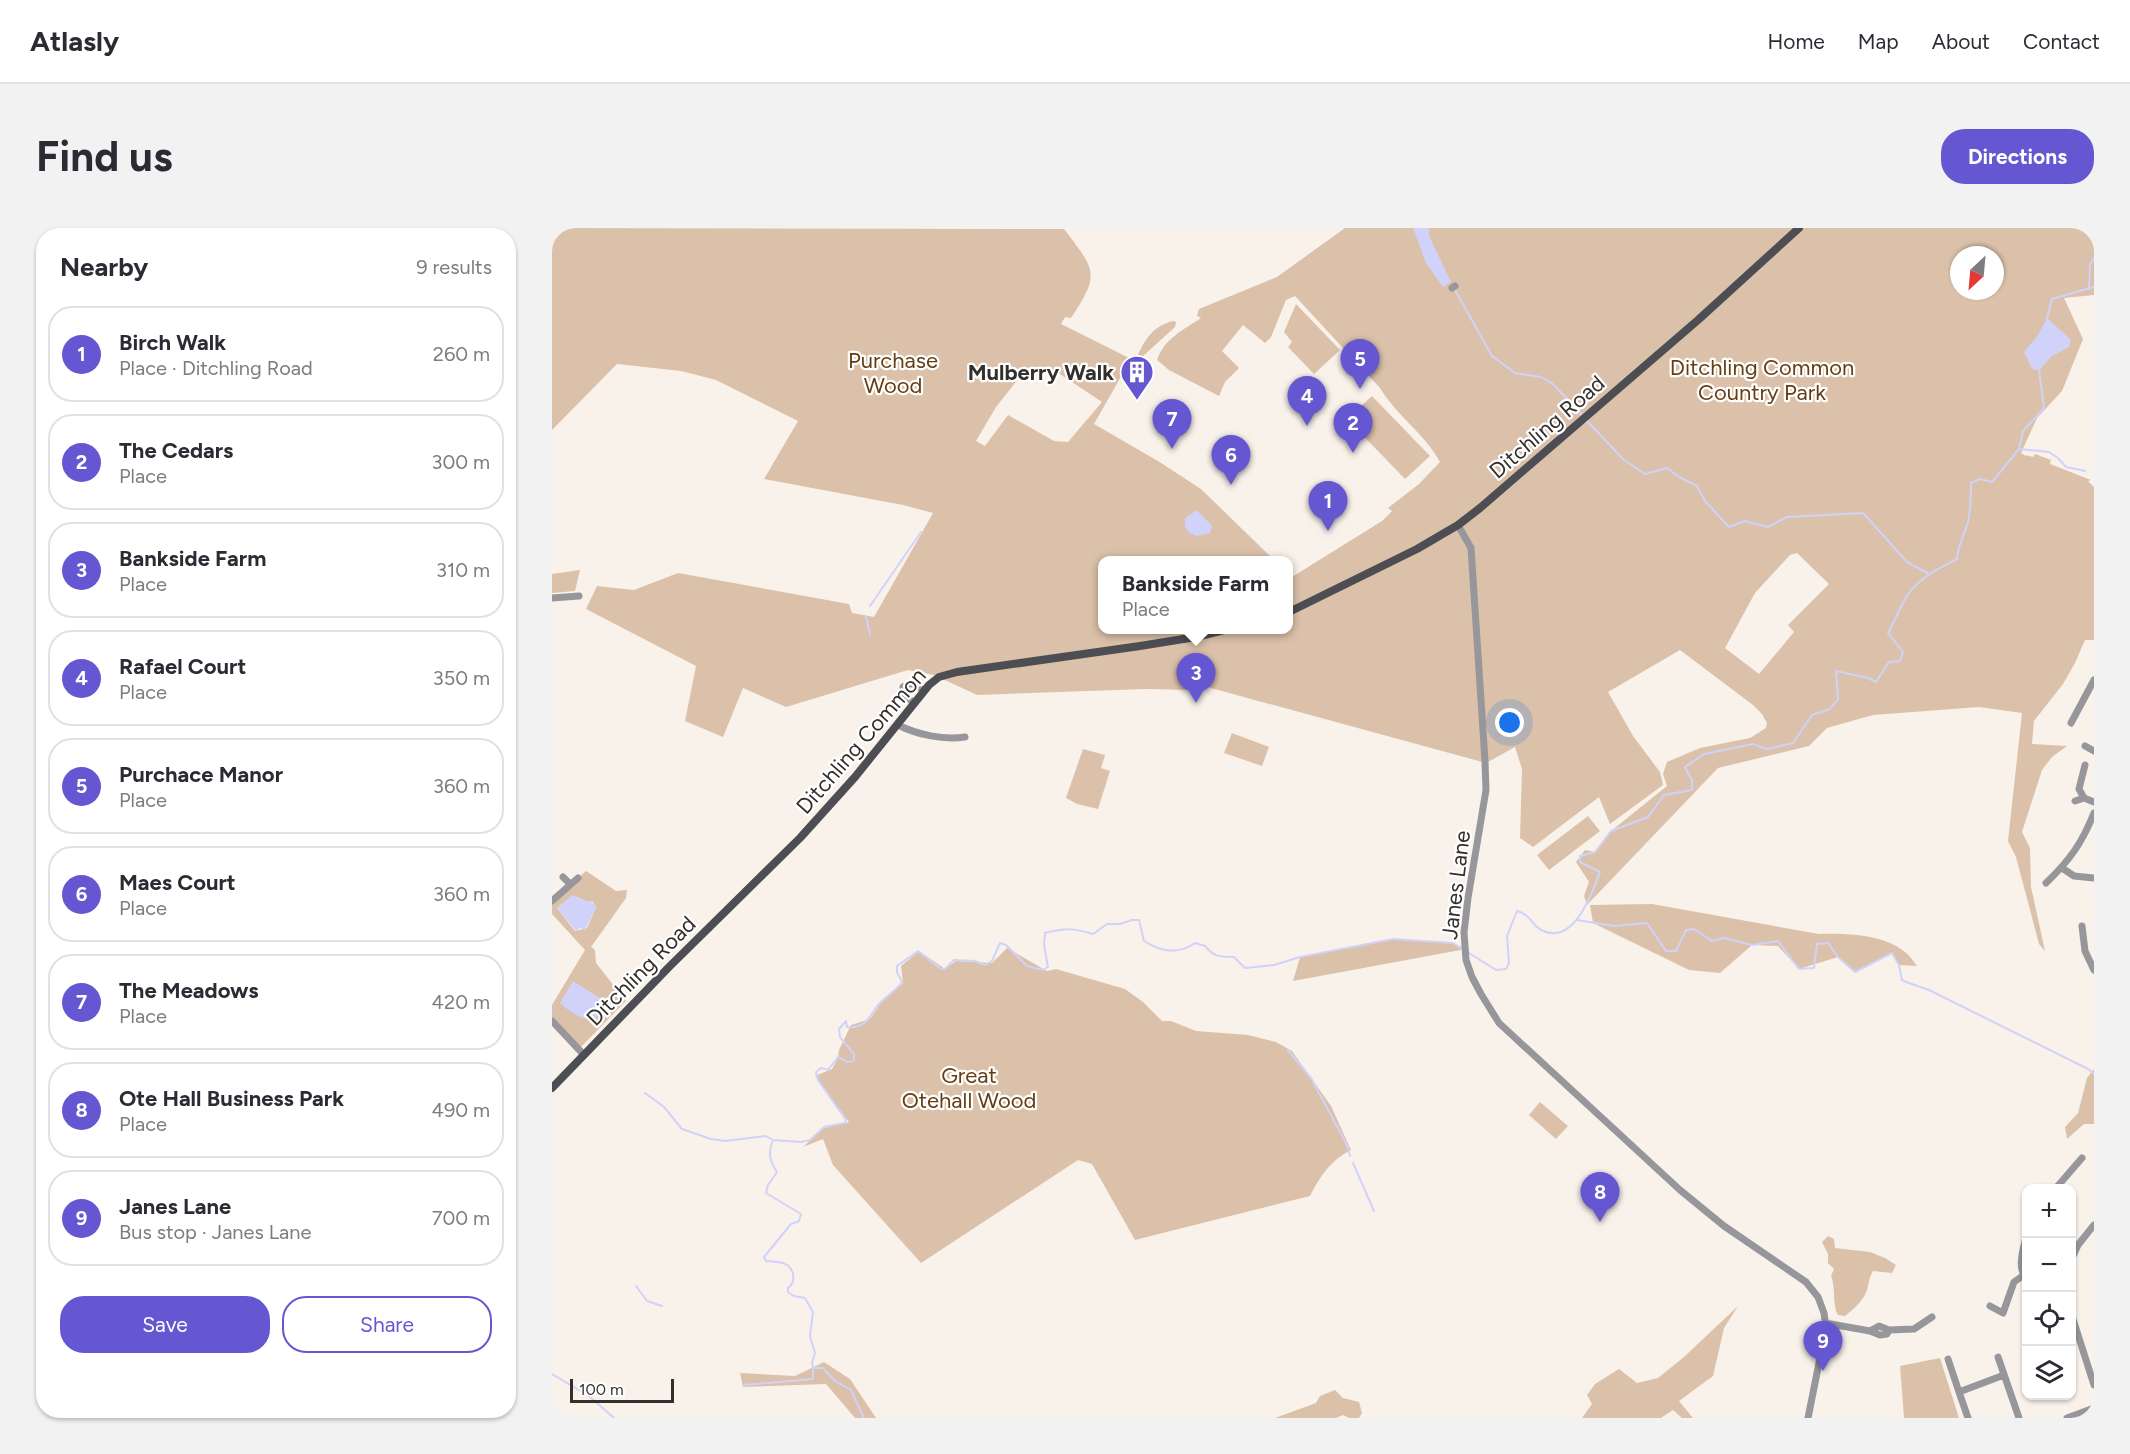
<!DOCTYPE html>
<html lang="en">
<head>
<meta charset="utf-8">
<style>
	:root { --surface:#fff; --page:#f2f2f3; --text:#2b2b33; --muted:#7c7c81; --line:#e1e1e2; --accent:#6557d1 }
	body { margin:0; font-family:Figtree,sans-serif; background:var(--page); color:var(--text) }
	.controls { position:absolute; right:18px; bottom:18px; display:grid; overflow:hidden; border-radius:12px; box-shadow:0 2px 4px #0004 }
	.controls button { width:54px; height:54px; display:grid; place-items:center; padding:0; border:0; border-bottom:2px solid var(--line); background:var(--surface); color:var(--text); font:30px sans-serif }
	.compass { position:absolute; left:1398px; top:18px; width:54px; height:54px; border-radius:50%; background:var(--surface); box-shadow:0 2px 4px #0004; rotate:206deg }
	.scale { position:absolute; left:18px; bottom:15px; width:104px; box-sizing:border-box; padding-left:6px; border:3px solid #322f2c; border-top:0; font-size:16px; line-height:21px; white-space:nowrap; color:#322f2c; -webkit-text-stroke:4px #fff; paint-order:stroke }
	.you { position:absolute; left:958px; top:495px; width:21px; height:21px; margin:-15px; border:4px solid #fff; border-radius:50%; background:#1a73e8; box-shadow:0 0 0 9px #1a73e833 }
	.badge { display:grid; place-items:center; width:39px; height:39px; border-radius:50%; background:var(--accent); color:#fff; font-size:20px; font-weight:700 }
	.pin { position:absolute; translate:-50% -50px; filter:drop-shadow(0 2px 3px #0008) }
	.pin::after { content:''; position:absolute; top:32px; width:21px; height:18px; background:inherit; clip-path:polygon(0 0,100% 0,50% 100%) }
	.popup { position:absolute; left:546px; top:328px; width:195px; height:78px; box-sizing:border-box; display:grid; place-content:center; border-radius:12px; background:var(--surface); filter:drop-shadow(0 2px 4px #0005); font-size:20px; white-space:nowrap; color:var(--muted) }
	.popup b { font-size:22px; color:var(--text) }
	.popup::after { content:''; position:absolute; left:50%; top:100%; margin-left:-12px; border:12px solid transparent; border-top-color:var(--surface) }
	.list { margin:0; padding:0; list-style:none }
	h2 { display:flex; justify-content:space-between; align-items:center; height:78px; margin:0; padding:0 24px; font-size:26px }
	h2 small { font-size:20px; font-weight:400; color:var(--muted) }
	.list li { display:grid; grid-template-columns:39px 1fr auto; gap:18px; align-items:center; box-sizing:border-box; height:96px; margin:0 12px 12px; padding:0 12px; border:2px solid var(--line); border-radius:24px }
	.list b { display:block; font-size:22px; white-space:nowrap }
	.list p { margin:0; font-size:20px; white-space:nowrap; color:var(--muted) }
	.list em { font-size:20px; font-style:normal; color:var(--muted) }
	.actions { display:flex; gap:12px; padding:18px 24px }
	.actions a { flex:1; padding:14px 0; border:2px solid var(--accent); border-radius:24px; text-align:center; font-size:21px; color:var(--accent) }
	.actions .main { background:var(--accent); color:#fff }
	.icon { flex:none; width:33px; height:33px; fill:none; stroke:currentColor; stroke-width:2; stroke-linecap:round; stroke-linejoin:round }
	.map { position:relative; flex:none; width:1542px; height:1190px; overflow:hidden; border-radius:24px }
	header { display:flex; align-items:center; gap:36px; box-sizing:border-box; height:84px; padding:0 30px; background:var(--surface); border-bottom:2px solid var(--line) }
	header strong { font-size:28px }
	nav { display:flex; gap:33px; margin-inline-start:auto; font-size:21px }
	.intro { display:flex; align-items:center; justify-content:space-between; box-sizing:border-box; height:144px; padding:0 36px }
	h1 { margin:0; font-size:42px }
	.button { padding:15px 27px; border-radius:24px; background:var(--accent); color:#fff; font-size:21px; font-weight:700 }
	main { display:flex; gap:36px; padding:0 36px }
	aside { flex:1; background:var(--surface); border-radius:24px; box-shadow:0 2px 4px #0004 }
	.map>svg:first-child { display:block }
</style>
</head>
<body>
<header>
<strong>Atlasly</strong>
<nav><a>Home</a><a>Map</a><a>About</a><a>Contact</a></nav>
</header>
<div class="intro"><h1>Find us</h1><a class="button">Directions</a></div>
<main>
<aside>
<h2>Nearby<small>9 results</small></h2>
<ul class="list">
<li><span class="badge">1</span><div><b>Birch Walk</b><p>Place · Ditchling Road</p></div><em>260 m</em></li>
<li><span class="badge">2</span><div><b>The Cedars</b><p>Place</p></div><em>300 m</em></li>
<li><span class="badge">3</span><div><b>Bankside Farm</b><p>Place</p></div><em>310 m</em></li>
<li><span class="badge">4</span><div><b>Rafael Court</b><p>Place</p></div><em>350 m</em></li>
<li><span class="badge">5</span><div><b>Purchace Manor</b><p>Place</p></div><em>360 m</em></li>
<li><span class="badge">6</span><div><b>Maes Court</b><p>Place</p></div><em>360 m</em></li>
<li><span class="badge">7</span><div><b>The Meadows</b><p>Place</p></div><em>420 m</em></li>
<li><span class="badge">8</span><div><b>Ote Hall Business Park</b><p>Place</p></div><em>490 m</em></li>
<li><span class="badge">9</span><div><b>Janes Lane</b><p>Bus stop · Janes Lane</p></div><em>700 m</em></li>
</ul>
<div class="actions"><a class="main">Save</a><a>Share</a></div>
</aside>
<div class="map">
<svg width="1542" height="1190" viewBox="0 0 1542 1190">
	<rect width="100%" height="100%" fill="#f9f2eb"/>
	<!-- green -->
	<path fill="#dbc1a9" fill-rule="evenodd" d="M0 0 512 1C543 42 549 45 519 90L513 89 509 96 579 131 542 196 606 233 649 261 722 332H551V402H737V347L740 349 830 293 840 283 836 280 867 256 888 234C873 206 844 187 828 160L743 68 734 72 719 109 713 115 691 97 670 123 687 140 673 154 667 168 617 142 605 132C612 111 631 102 649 90L645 88 647 81 725 49 793 0H1542V67L1512 70 1531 111 1510 163 1485 190 1469 225 1474 228V227L1481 229 1483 226 1499 232 1498 236 1539 252 1536 253 1542 259V412H1533L1523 435 1511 456 1482 493 1480 516 1515 518 1500 529 1490 542 1470 604 1478 620 1479 659 1493 723 1487 716 1464 629 1456 613 1470 485 1427 479 1321 487 1275 500 1257 518 1166 540 1035 677 1032 668 1037 654 1024 634 1033 622 1043 624 1059 603 1115 558 1111 546 1115 534 1148 520 1198 510 1214 500 1215 495 1210 486 1201 477 1128 422 1056 464 1081 508 1108 544 1111 557 1058 596 1047 569 981 619 968 610 970 541 963 519 934 535 648 457 641 462 594 461 425 467 382 447 356 442 234 479 191 460 171 509 133 493 144 438 34 381 45 358 82 362 126 345 297 376 300 385 322 389 381 285 351 277 212 251 246 193 164 152 129 143 65 136 0 202ZM1407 27H1443V63H1407ZM502 142 550 174 516 214 502 213 456 187 433 218 424 213 444 179 471 145ZM1245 325 1277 356 1236 397 1242 404 1207 446 1173 420 1203 365 1238 327Z
		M744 76 788 122 762 146 736 119 740 114 732 104Z
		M621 93 624 94 623 99 590 129H585C593 111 601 98 621 93Z
		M820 168 878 228 853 251 795 191Z
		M28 342 23 363 0 365V346Z
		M680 505 717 519 710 538 672 525Z
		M531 521 553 527 549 540 558 543 546 581 525 576 514 570Z
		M1036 588 1048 603 997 642 985 627Z
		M34 643 64 663 75 662 74 670 39 719 43 722 44 735 74 773 27 821 0 793V777L33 722 0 686V673ZM23 668 33 673 41 674 44 679 35 700 23 703 5 680Z
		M1100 676 1267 706C1294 705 1331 706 1353 724 1358 728 1362 734 1365 738L1347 737 1340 725 1303 744 1286 729 1247 741 1226 718 1200 717 1168 745 1137 742 1041 695 1038 677Z
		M841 711 901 715 914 721 741 753 748 729Z
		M455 720 495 743 504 741 573 761 591 774 610 793H619L644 803 696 807 724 814 740 823 779 878 799 922C779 932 768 948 758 968L583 1012 540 936 526 932 369 1035 281 937 271 911 251 919 272 900 297 894 263 848 280 841 286 830 287 822 299 797 318 791 329 775 351 755 349 738 367 723 393 741 404 733 440 735Z
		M1542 841V896H1532L1515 911 1513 899 1526 885 1535 850Z
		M988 874 1016 898 1004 911 977 887Z
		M1276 1008 1282 1011 1283 1020 1318 1024 1333 1030 1344 1037 1340 1045 1321 1043C1317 1050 1317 1055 1315 1062 1312 1072 1301 1082 1293 1088L1286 1087C1280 1078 1284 1060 1279 1048L1282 1041 1276 1035V1026L1270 1014Z
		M1186 1078 1172 1100 1161 1148 1127 1173 1141 1190H1130L1121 1182 1109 1190H1030L1040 1176 1035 1167 1043 1156 1067 1141 1085 1155 1106 1150 1132 1129Z
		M1388 1130 1407 1190H1352L1348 1138Z
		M272 1134 298 1151 324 1190H303L274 1156 191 1159 188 1145 243 1148Z
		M783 1162 791 1170 807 1174 810 1185 807 1190H797L791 1187 784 1190H723L764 1175 768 1168Z"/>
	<!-- water -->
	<path fill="#d1d2fa" d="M861 0H877V8L899 54 891 59 874 35Z
		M1495 90 1519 112 1517 119 1500 128 1487 142 1480 141 1472 124 1486 107Z
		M645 282 660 298 658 305 645 308 637 305 633 299V290Z
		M20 667 43 676 44 679 33 702 28 700 24 703 5 680Z
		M21 753 54 774 55 778 41 792C30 792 15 782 8 775Z"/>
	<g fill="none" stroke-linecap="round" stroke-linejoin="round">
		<!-- stream -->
		<path stroke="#d1d2fa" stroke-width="2" d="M1542 0V2
			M1537 61 1538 37 1542 29
			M903 62 940 128 963 145 989 149 1001 156 1030 187
			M1495 90 1500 71 1542 59
			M1035 193 1072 232 1093 246 1115 240 1127 249 1145 258 1153 273 1177 299 1193 293 1216 299 1235 289 1311 285 1355 334 1377 346
			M1467 221 1497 224 1506 230 1514 239 1533 243
			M318 378 369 304
			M314 388 318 407
			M1025 692 1062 698 1095 695 1114 723H1124L1134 702 1142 701 1160 713 1172 710 1200 717 1226 713 1247 741 1262 740 1265 716 1276 715 1286 729 1303 744 1340 725 1347 737 1350 752C1360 757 1367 758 1377 762L1536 841 1542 846
			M736 822 759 850 795 917 798 928
			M93 865 112 879 130 901 159 911 173 913 214 908 221 912 249 914 258 912 272 899 293 895 294 892 266 852 264 844 269 840 276 842 286 829 295 834 302 833V826L288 809 287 801 294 793 295 799C316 801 317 787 328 775 335 767 344 763 350 754L345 744V738L366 723 389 741H393L402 732 423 733 433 737 440 733 448 715 454 717 475 738 491 742 496 739 492 717 493 705C513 700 521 700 541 706L555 696H568L580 692H587L592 713C609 724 626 727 643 715L653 718C662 729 668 729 682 729L693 740 722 737 748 729 841 711 901 715 944 742 954 741 957 735 955 708 965 683C981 688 978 696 989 702 1022 719 1040 665 1048 644L1028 634V628L1043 624 1059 603 1096 589 1112 567 1140 562V552L1133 539 1152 526 1201 516 1215 521 1241 515 1260 487 1278 481 1286 471 1284 443 1316 450 1324 454 1337 434 1348 433 1351 424 1336 405C1342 394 1347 382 1353 371 1364 351 1386 341 1405 331 1406 317 1412 307 1416 294 1419 281 1419 268 1419 255L1428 251 1440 254 1467 221 1471 203 1492 180 1487 142
			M221 912C216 925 217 932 225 944L216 957 214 965 249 986 247 993 239 996 212 1029 214 1033C225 1034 238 1033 241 1046 242 1053 241 1056 236 1060V1064L242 1068 253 1070 261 1084 258 1108 263 1125 260 1135 261 1140H271L283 1153 299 1162 312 1190
			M801 935 822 983
			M84 1058 95 1073 110 1078
			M0 1146 37 1168 62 1190
			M192 1157 261 1151V1140"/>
		<!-- minor -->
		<path stroke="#97979b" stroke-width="7" d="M900 60 903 58
			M906 297 919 320 933 533 934 562 916 670 912 704 914 732 920 749 929 766 947 795 1128 962 1172 998 1254 1054 1266 1069 1272 1085 1274 1100 1256 1190
			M0 370 27 368
			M362 475 352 467 351 459 359 455 371 462
			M1519 495 1542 452
			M346 497C366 507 391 512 413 509
			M1533 518 1542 523
			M1532 570 1527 561 1533 537
			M1523 573 1532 570 1542 574
			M1510 640 1522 648 1542 650
			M11 649 18 656
			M1494 655C1518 632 1530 615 1542 585
			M0 673 26 650
			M1530 698 1533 723 1542 742
			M0 793 32 827
			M1504 960 1530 930
			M1474 1010C1471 1022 1465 1040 1474 1050
			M1520 1030 1526 1017 1542 997
			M1438 1078 1451 1085 1462 1054 1472 1047
			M1520 1088 1542 1157
			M1273 1095 1318 1103 1328 1107 1335 1106 1337 1102 1327 1098 1318 1103
			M1337 1102 1362 1101 1380 1089
			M1446 1129 1467 1190
			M1396 1131 1407 1164 1452 1147
			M1407 1164 1416 1190
			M1515 1190 1542 1180"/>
		<!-- major -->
		<path stroke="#4d4e54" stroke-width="8" d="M737 384 865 321 906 297 928 280 1146 92 1247 0
			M0 860 117 739 248 610 303 549 377 457 387 449 405 444 588 418 644 409 672 402"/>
	</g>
	<!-- icons -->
	<defs>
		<g id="building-pin" transform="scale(1.725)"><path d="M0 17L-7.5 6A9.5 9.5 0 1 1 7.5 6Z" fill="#6557d1" stroke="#fff"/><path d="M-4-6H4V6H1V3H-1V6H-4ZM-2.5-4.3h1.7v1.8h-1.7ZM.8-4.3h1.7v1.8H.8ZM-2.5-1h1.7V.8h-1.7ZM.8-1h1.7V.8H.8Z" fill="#fff"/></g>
	</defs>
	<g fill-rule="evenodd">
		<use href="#building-pin" x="585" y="144"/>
	</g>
	<g text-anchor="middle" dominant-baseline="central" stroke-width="4.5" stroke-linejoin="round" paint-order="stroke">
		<!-- park labels -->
		<g font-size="22" fill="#653e13" stroke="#fff">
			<text x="341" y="132">Purchase<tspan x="341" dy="25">Wood</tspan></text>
			<text x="1210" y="139">Ditchling Common<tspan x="1210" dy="25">Country Park</tspan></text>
			<text x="417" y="847">Great<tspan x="417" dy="25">Otehall Wood</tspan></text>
		</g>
		<!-- poi labels -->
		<g font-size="22" font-weight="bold" fill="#322f2c" stroke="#fff" text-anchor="end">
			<text x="562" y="144">Mulberry Walk</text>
		</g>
		<!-- street labels -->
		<g font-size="22" fill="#322f2c" stroke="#fff">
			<text transform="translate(995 199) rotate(-41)">Ditchling Road</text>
			<text transform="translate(309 513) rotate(-49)">Ditchling Common</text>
			<text transform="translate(904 657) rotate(-83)">Janes Lane</text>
			<text transform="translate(89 743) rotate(-45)">Ditchling Road</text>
		</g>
	</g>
</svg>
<div class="controls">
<button>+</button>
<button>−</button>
<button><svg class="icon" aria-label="locate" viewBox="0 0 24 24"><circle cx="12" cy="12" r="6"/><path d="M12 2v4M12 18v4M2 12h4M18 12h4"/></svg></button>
<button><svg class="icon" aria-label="layers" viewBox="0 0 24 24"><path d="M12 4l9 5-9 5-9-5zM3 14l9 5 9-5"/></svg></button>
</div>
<svg class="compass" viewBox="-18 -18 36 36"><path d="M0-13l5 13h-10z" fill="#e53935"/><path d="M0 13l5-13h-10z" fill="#7c7c81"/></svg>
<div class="scale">100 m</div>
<div class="you"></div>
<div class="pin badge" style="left:776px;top:303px">1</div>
<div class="pin badge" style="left:801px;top:225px">2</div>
<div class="pin badge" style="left:644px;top:475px">3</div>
<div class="popup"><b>Bankside Farm</b>Place</div>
<div class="pin badge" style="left:755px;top:198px">4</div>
<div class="pin badge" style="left:808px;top:161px">5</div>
<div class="pin badge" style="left:679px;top:257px">6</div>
<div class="pin badge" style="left:620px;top:221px">7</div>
<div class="pin badge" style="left:1048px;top:994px">8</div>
<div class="pin badge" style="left:1271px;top:1143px">9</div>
</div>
</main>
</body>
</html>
